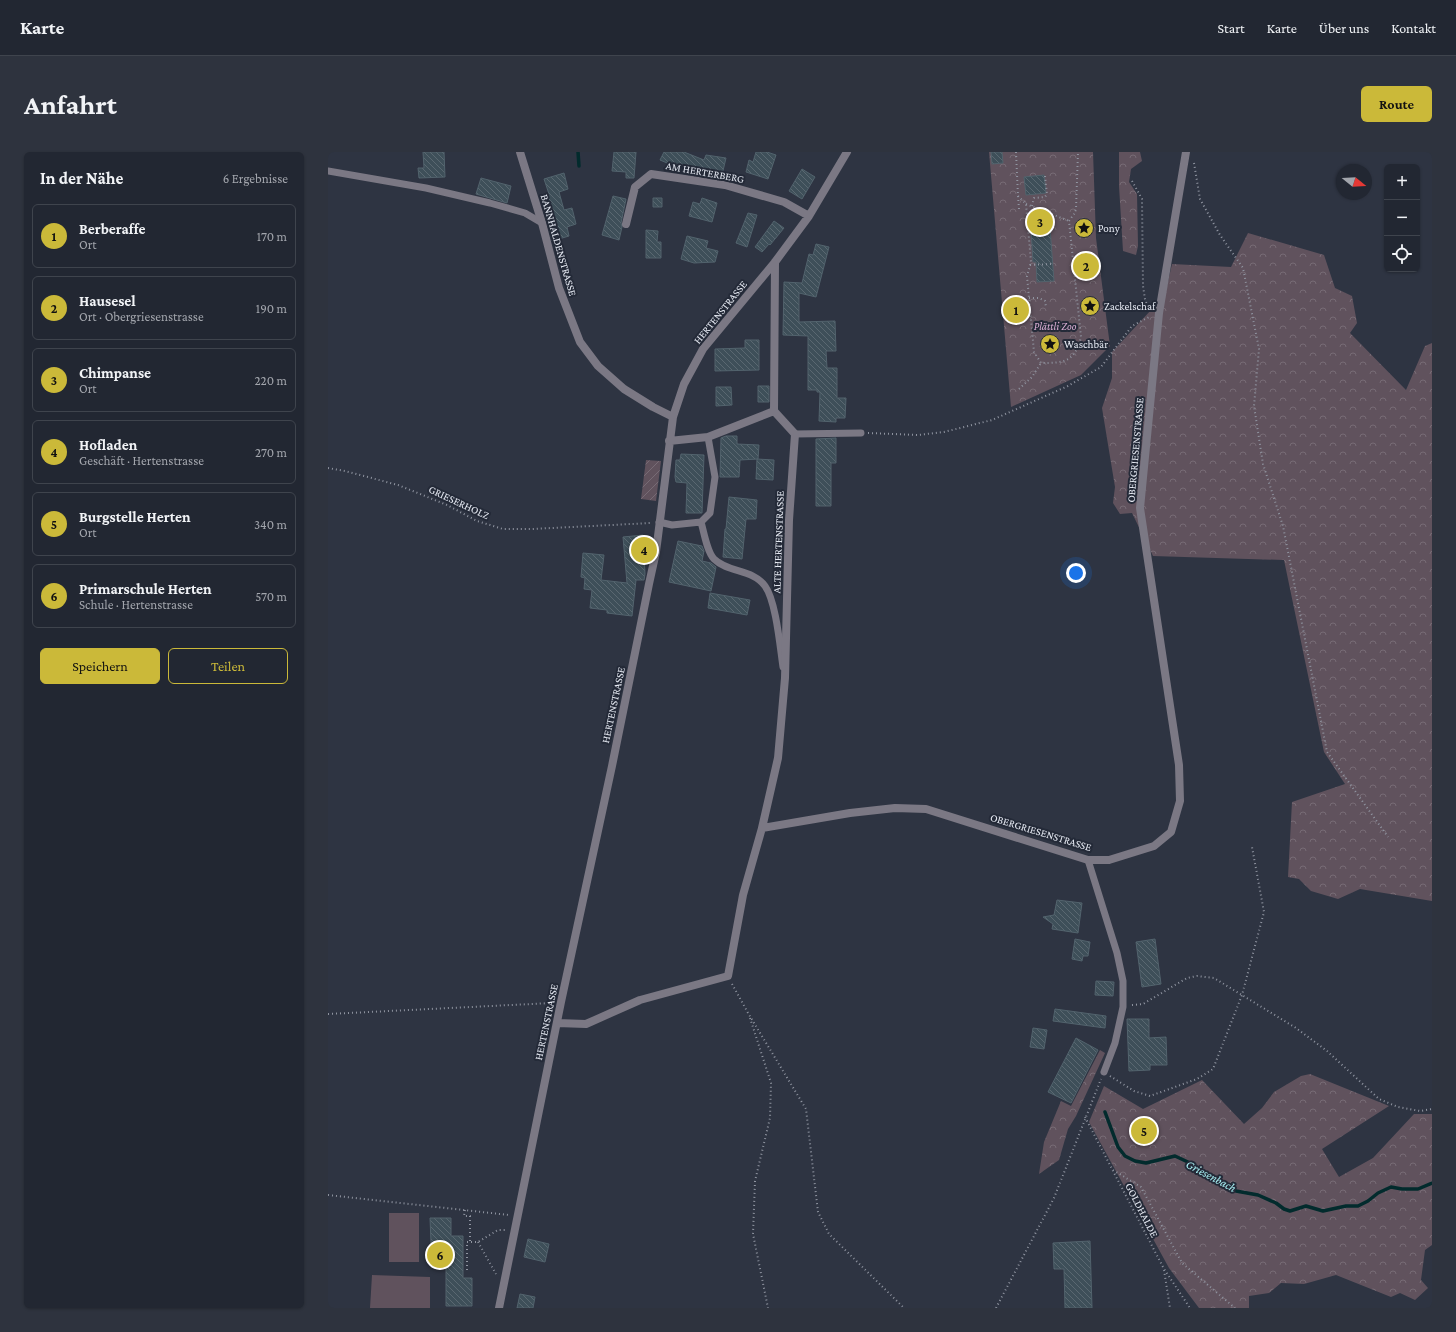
<!DOCTYPE html>
<html lang="de">
<head>
<meta charset="utf-8">
<style>
	:root { --surface:#222732; --page:#2e333e; --text:#f1f3f6; --muted:#a2a5ac; --line:#3f444d; --accent:#cbb939 }
	body { margin:0; font-family:"Crimson Pro",serif; background:var(--page); color:var(--text) }
	.controls { position:absolute; right:12px; top:12px; display:grid; overflow:hidden; border-radius:6px; box-shadow:0 1px 3px #0004 }
	.controls button { width:36px; height:36px; display:grid; place-items:center; padding:0; border:0; border-bottom:1px solid var(--line); background:var(--surface); color:var(--text); font:20px sans-serif }
	.compass { position:absolute; left:1008px; top:12px; width:36px; height:36px; border-radius:50%; background:var(--surface); box-shadow:0 1px 3px #0004; rotate:108deg }
	.you { position:absolute; left:748px; top:421px; width:14px; height:14px; margin:-10px; border:3px solid #fff; border-radius:50%; background:#1a73e8; box-shadow:0 0 0 6px #1a73e833 }
	.badge { display:grid; place-items:center; width:26px; height:26px; border-radius:50%; background:var(--accent); color:#111; font-size:13px; font-weight:700 }
	.pin { position:absolute; translate:-50% -50%; border:2px solid #fff; box-shadow:0 1px 4px #0006 }
	.list { margin:0; padding:0; list-style:none }
	h2 { display:flex; justify-content:space-between; align-items:center; height:52px; margin:0; padding:0 16px; font-size:17px }
	h2 small { font-size:13px; font-weight:400; color:var(--muted) }
	.list li { display:grid; grid-template-columns:26px 1fr auto; gap:12px; align-items:center; box-sizing:border-box; height:64px; margin:0 8px 8px; padding:0 8px; border:1px solid var(--line); border-radius:6px }
	.list b { display:block; font-size:15px; white-space:nowrap }
	.list p { margin:0; font-size:13px; white-space:nowrap; color:var(--muted) }
	.list em { font-size:13px; font-style:normal; color:var(--muted) }
	.actions { display:flex; gap:8px; padding:12px 16px }
	.actions a { flex:1; padding:9px 0; border:1px solid var(--accent); border-radius:6px; text-align:center; font-size:14px; color:var(--accent) }
	.actions .main { background:var(--accent); color:#111 }
	.icon { flex:none; width:22px; height:22px; fill:none; stroke:currentColor; stroke-width:2; stroke-linecap:round; stroke-linejoin:round }
	.map { position:relative; flex:none; width:1104px; height:1156px; overflow:hidden; border-radius:6px }
	header { display:flex; align-items:center; gap:24px; box-sizing:border-box; height:56px; padding:0 20px; background:var(--surface); border-bottom:1px solid var(--line) }
	header strong { font-size:19px }
	nav { display:flex; gap:22px; margin-inline-start:auto; font-size:14px }
	.intro { display:flex; align-items:center; justify-content:space-between; box-sizing:border-box; height:96px; padding:0 24px }
	h1 { margin:0; font-size:28px }
	.button { padding:10px 18px; border-radius:6px; background:var(--accent); color:#111; font-size:14px; font-weight:700 }
	main { display:flex; gap:24px; padding:0 24px }
	aside { flex:1; background:var(--surface); border-radius:6px; box-shadow:0 1px 3px #0004 }
	.map>svg:first-child { display:block }
</style>
</head>
<body>
<header>
<strong>Karte</strong>
<nav><a>Start</a><a>Karte</a><a>Über uns</a><a>Kontakt</a></nav>
</header>
<div class="intro"><h1>Anfahrt</h1><a class="button">Route</a></div>
<main>
<aside>
<h2>In der Nähe<small>6 Ergebnisse</small></h2>
<ul class="list">
<li><span class="badge">1</span><div><b>Berberaffe</b><p>Ort</p></div><em>170 m</em></li>
<li><span class="badge">2</span><div><b>Hausesel</b><p>Ort · Obergriesenstrasse</p></div><em>190 m</em></li>
<li><span class="badge">3</span><div><b>Chimpanse</b><p>Ort</p></div><em>220 m</em></li>
<li><span class="badge">4</span><div><b>Hofladen</b><p>Geschäft · Hertenstrasse</p></div><em>270 m</em></li>
<li><span class="badge">5</span><div><b>Burgstelle Herten</b><p>Ort</p></div><em>340 m</em></li>
<li><span class="badge">6</span><div><b>Primarschule Herten</b><p>Schule · Hertenstrasse</p></div><em>570 m</em></li>
</ul>
<div class="actions"><a class="main">Speichern</a><a>Teilen</a></div>
</aside>
<div class="map">
<svg width="1104" height="1156" viewBox="0 0 1104 1156">
	<defs>
		<pattern id="forest-crowns" width="20" height="18" patternUnits="userSpaceOnUse"><rect width="20" height="18" fill="#60525d"/><path d="M2 6a3 3 0 1 1 6 0M12 15a3 3 0 1 1 6 0" fill="none" stroke="#776b75"/></pattern>
		<pattern id="garden-furrows" width="10" height="10" patternUnits="userSpaceOnUse"><rect width="10" height="10" fill="#60525d"/><path d="M-1 1l2-2M0 10L10 0M9 11l2-2" fill="none" stroke="#776b75"/></pattern>
		<pattern id="building-back-hatch" width="6" height="6" patternUnits="userSpaceOnUse"><rect width="6" height="6" fill="#3e4f59"/><path d="M-1 5l2 2M0 0l6 6M5-1l2 2" fill="none" stroke="#5a6871"/></pattern>
	</defs>
	<rect width="100%" height="100%" fill="#2e3442"/>
	<!-- forest -->
	<path fill="url(#forest-crowns)" d="M661 0H765L768 86 782 194 753 223 683 255Z
		M791 0H812L814 9 803 17 801 30 809 42 810 94 808 103 795 99 791 34Z
		M920 81 996 103 1007 136 1024 144 1029 171 1022 181 1078 238 1097 194 1104 191V749L1032 737 1010 747 983 739 971 727 960 725 964 650 1017 632 996 600 956 408 825 404 804 361 792 362 785 351 787 335 774 256 784 226V200L837 143 844 112 903 115Z
		M772 898 777 901 748 964 740 977 731 1008 711 1022 716 990 733 949 743 954Z
		M982 922 1061 954 994 997 1011 1025 1045 1006 1086 962H1104V1093L1097 1098 1093 1128 1100 1136 1087 1148 1072 1141 1063 1145 1008 1123 976 1132 953 1131 941 1141 921 1144V1156H871L841 1116 761 970 776 934 815 957 874 928 916 972 934 956 946 940 973 924Z"/>
	<!-- garden -->
	<path fill="url(#garden-furrows)" d="M318 308 333 309 328 349 313 347Z"/>
	<!-- pitch -->
	<path fill="#60525d" d="M61 1061H91V1110H61Z
		M44 1123 102 1125V1156H42Z"/>
	<g fill="none" stroke-linecap="round" stroke-linejoin="round">
		<!-- stream -->
		<path stroke="#022b2d" stroke-width="3.5" d="M250 0 251 14
			M777 960 790 995 797 1004 807 1009 818 1011 847 1004 862 1011 892 1030 908 1039 930 1043 948 1051 956 1057 962 1059 978 1054 995 1059 1018 1054H1030L1040 1049 1050 1041 1063 1035 1074 1037H1090L1104 1031"/>
	</g>
	<!-- building -->
	<path fill="url(#building-back-hatch)" stroke="#52636d" d="M95 0H116L117 25 91 26 90 16H96Z
		M286 0H308L306 26H298V20L284 19Z
		M336 0H356L376 8 378 3 398 6 394 23 364 17 353 12 351 16 332 8Z
		M428 0H439L448 3 440 27 418 20 421 8 425 10Z
		M663 0H674L675 11 664 12Z
		M474 17 487 25 474 47 461 39Z
		M236 21 240 37 231 40 236 58 244 56 248 72 239 75 241 84 224 89 222 79 228 77 222 52 216 54 213 44 221 42 216 27Z
		M716 23 718 41 698 43 696 25Z
		M153 26 183 34 179 51 148 42Z
		M285 44 298 47 293 71 294 75 291 88 274 83Z
		M325 46H334V55H325Z
		M374 46 389 51 384 70 361 64 365 50 372 52Z
		M420 61 429 63 419 95 408 91Z
		M446 69 456 76 442 93 441 92 434 100 427 95Z
		M722 76 726 129 709 130 708 110H705L703 77Z
		M318 78 330 79 329 90H333V106H318Z
		M359 84 380 89 378 96 390 99 387 110 366 111 353 107Z
		M488 92 501 95 488 145 471 141V170L507 169 508 199H498L499 216H509V246H518L517 266H508V270L491 269 492 240H489V238H480V184L455 183 456 130 474 131 481 102 485 103Z
		M417 188H431V218L387 219V197L417 196Z
		M430 234H441V250H430Z
		M388 235H403L404 253 388 254Z
		M398 284H409V292L431 293 430 307 412 308 411 325H392L393 286Z
		M508 286V311H503V354H488V287Z
		M353 302 376 303 374 361H358L359 331 348 330 347 325 348 308H352Z
		M429 307 446 308 445 328 428 327Z
		M401 345 429 348 428 367H418L414 407 395 405 397 377H398Z
		M315 383 317 422 316 428H308L304 464 279 461V458L262 456 264 438 256 437 257 426 253 425 255 401 276 403 273 428 299 431 295 385Z
		M350 389 374 394 376 399 374 409 383 411 388 415 383 439 341 430Z
		M382 441 422 448 419 463 380 456Z
		M729 748 754 751 750 781 724 777 725 772 715 765 726 763Z
		M747 787 762 790 760 804H755L754 809 744 807Z
		M827 787 833 832 814 835 808 790Z
		M768 829 786 830 785 844 767 843Z
		M727 857 778 864 777 876 725 869Z
		M799 867H821V886L838 885 839 913H822V918L801 919Z
		M705 876 719 878 716 897 702 895Z
		M748 886 770 898 743 951 720 940Z
		M102 1066H123V1084H135V1126H144V1154H118V1115H104Z
		M200 1087 221 1092 217 1110 196 1105Z
		M762 1089 764 1156H737L736 1117H726L725 1091Z
		M192 1142 207 1145 205 1156H189Z"/>
	<g fill="none" stroke-linecap="round" stroke-linejoin="round">
		<!-- path -->
		<path stroke="#9095a1" stroke-width="2" stroke-dasharray="1 3" stroke-linecap="butt" d="M688 0 690 44 698 52 703 110 699 124 706 200 713 211C736 211 747 210 753 185L741 69 746 62 748 57 750 0
			M866 11 872 47 892 83 915 116 931 197 926 254 935 312 955 374 999 600 1060 685
			M804 29 814 47 815 134 817 147 820 156 823 157
			M690 44 691 57
			M698 52 741 69
			M704 54 706 46 717 45 719 42 717 24
			M702 113 723 112
			M701 146H711L717 149 718 155
			M691 237 704 225 713 211
			M540 281 590 283 616 280 664 268 740 234 773 215 804 174 821 165
			M0 316 17 319 70 333 119 353 149 369 175 377H204L323 371
			M404 832 420 861 478 957 490 1060 501 1082 576 1156
			M804 853 815 852 859 826 869 824 886 826 968 876 999 899 1051 947 1070 955 1092 959 1104 957
			M0 862 224 851
			M422 866 443 931 442 966 427 1029 425 1082 440 1156
			M782 924 806 939 822 944 869 927 885 917 914 843 936 760 924 695
			M757 965 836 1117 862 1156
			M785 1018 813 1035 854 1111 907 1156
			M0 1043 181 1063
			M137 1058 136 1064H142V1090
			M150 1090 168 1122
			M139 1118V1090H150L170 1078H179
			M836 1118 842 1156
			M668 1156 726 1046 773 927"/>
		<!-- service -->
		<path stroke="#7b7884" stroke-width="7" d="M0 19 98 36 162 51 197 61 214 71
			M467 282 533 281
			M331 370 344 373 373 370 382 361 387 325 380 285
			M373 370C376 380 379 400 386 407 400 421 425 417 437 434 448 449 452 495 455 515
			M760 708 789 801 795 829V855L787 891 776 920"/>
		<!-- minor -->
		<path stroke="#7b7884" stroke-width="8" d="M192 0 214 71 231 136 252 190 270 214 296 237 325 255 345 265
			M298 72 307 35 323 22 397 33 456 50 481 64
			M341 289 380 285 446 259
			M434 676 450 606 457 526 461 368 467 282 446 259 447 110
			M229 871 258 872 312 848 400 824 415 743 434 676 522 661 567 656 598 657 760 708H781L826 694 843 680 852 649 851 613 812 356 831 161 858 0
			M171 1156 233 850 284 614 321 432 328 400 345 265 356 232 375 197 447 110 481 64 519 0"/>
	</g>
	<!-- icons -->
	<defs>
		<g id="sight-disc" transform="scale(1)"><circle r="9.5" fill="#cbb939" stroke="#242a38"/><path d="M0-6L1.8-2.2L6-1.7L2.9 1.2L3.7 5.4L0 3.3L-3.7 5.4L-2.9 1.2L-6-1.7L-1.8-2.2Z" fill="#111"/></g>
	</defs>
	<g fill-rule="evenodd">
		<use href="#sight-disc" x="756" y="76"/>
		<use href="#sight-disc" x="762" y="154"/>
		<use href="#sight-disc" x="722" y="192"/>
	</g>
	<g text-anchor="middle" dominant-baseline="central" stroke-width="4" stroke-linejoin="round" paint-order="stroke">
		<!-- street labels -->
		<g font-size="11" fill="#e5e9f2" stroke="#242a38">
			<text transform="translate(377 20) rotate(10)">AM HERTERBERG</text>
			<text transform="translate(231 93) rotate(74)">BANNHALDENSTRASSE</text>
			<text transform="translate(392 160) rotate(-51)">HERTENSTRASSE</text>
			<text transform="translate(807 298) rotate(-85)">OBERGRIESENSTRASSE</text>
			<text transform="translate(131 350) rotate(25)">GRIESERHOLZ</text>
			<text transform="translate(450 390) rotate(-88)">ALTE HERTENSTRASSE</text>
			<text transform="translate(285 553) rotate(-78)">HERTENSTRASSE</text>
			<text transform="translate(713 680) rotate(17)">OBERGRIESENSTRASSE</text>
			<text transform="translate(218 870) rotate(-78)">HERTENSTRASSE</text>
			<text transform="translate(814 1058) rotate(63)">GOLDHALDE</text>
		</g>
		<!-- poi labels -->
		<g font-size="11" fill="#e5e9f2" stroke="#242a38" text-anchor="start">
			<text x="770" y="76">Pony</text>
			<text x="776" y="154">Zackelschaf</text>
			<text x="736" y="192">Waschbär</text>
		</g>
		<!-- park labels -->
		<g font-size="11" font-style="italic" fill="#ddb0d6" stroke="#242a38">
			<text x="727" y="174">Plättli Zoo</text>
		</g>
		<!-- water labels -->
		<g font-size="12" font-style="italic" fill="#aaf4f7" stroke="#242a38">
			<text transform="translate(883 1024) rotate(28)">Griesenbach</text>
		</g>
	</g>
</svg>
<div class="controls">
<button>+</button>
<button>−</button>
<button><svg class="icon" aria-label="locate" viewBox="0 0 24 24"><circle cx="12" cy="12" r="6"/><path d="M12 2v4M12 18v4M2 12h4M18 12h4"/></svg></button>
</div>
<svg class="compass" viewBox="-18 -18 36 36"><path d="M0-13l5 13h-10z" fill="#e53935"/><path d="M0 13l5-13h-10z" fill="#a2a5ac"/></svg>
<div class="you"></div>
<div class="pin badge" style="left:688px;top:158px">1</div>
<div class="pin badge" style="left:758px;top:114px">2</div>
<div class="pin badge" style="left:712px;top:70px">3</div>
<div class="pin badge" style="left:316px;top:398px">4</div>
<div class="pin badge" style="left:816px;top:979px">5</div>
<div class="pin badge" style="left:112px;top:1103px">6</div>
</div>
</main>
</body>
</html>
